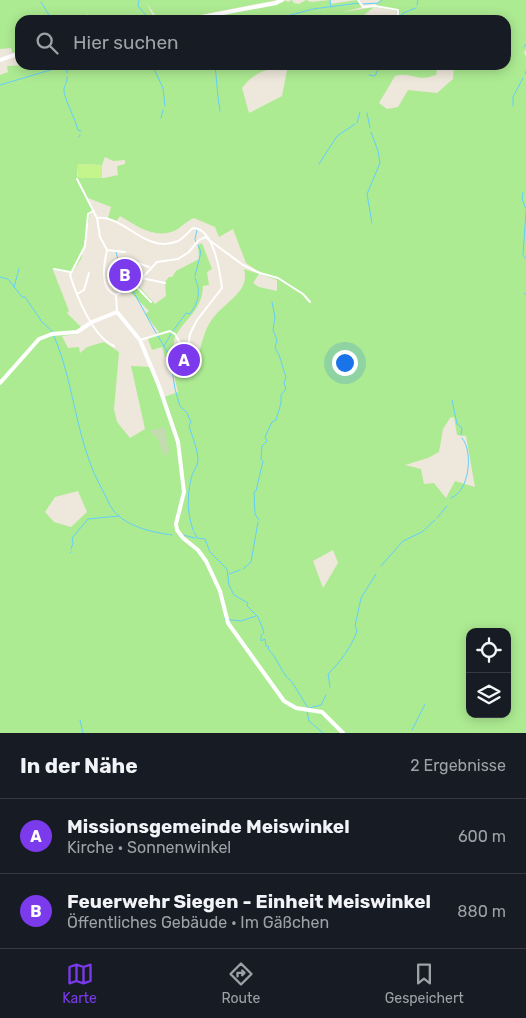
<!DOCTYPE html>
<html lang="de">
<head>
<meta charset="utf-8">
<style>
	:root { --surface:#171b24; --page:#242831; --text:#f1f3f6; --muted:#9ea1a6; --line:#363941; --accent:#7c3aed }
	body { margin:0; font-family:Rubik,sans-serif; background:var(--page); color:var(--text) }
	.controls { position:absolute; right:15px; bottom:15px; display:grid; overflow:hidden; border-radius:10px; box-shadow:0 2px 12px #0003 }
	.controls button { width:45px; height:45px; display:grid; place-items:center; padding:0; border:0; border-bottom:1px solid var(--line); background:var(--surface); color:var(--text); font:25px sans-serif }
	.you { position:absolute; left:344px; top:362px; width:18px; height:18px; margin:-12px; border:4px solid #fff; border-radius:50%; background:#1a73e8; box-shadow:0 0 0 8px #1a73e833 }
	.badge { display:grid; place-items:center; width:32px; height:32px; border-radius:50%; background:var(--accent); color:#fff; font-size:16px; font-weight:700 }
	.pin { position:absolute; translate:-50% -50%; border:2px solid #fff; box-shadow:0 1px 5px #0006 }
	.list { margin:0; padding:0; list-style:none }
	h2 { display:flex; justify-content:space-between; align-items:center; height:65px; margin:0; padding:0 20px; font-size:21px }
	h2 small { font-size:16px; font-weight:400; color:var(--muted) }
	.list li { display:grid; grid-template-columns:32px 1fr auto; gap:15px; align-items:center; box-sizing:border-box; height:75px; padding:0 20px; border-top:1px solid var(--line) }
	.list b { display:block; font-size:19px; white-space:nowrap }
	.list p { margin:0; font-size:16px; white-space:nowrap; color:var(--muted) }
	.list em { font-size:16px; font-style:normal; color:var(--muted) }
	.icon { flex:none; width:28px; height:28px; fill:none; stroke:currentColor; stroke-width:2; stroke-linecap:round; stroke-linejoin:round }
	.map { position:relative; flex:none; width:526px; height:733px; overflow:hidden }
	.search { position:absolute; background:var(--surface); box-shadow:0 2px 12px #0003; left:15px; right:15px; top:15px; height:55px; display:flex; align-items:center; gap:12px; box-sizing:border-box; padding:0 18px; border-radius:15px; color:var(--muted); font-size:19px }
	.sheet { height:215px; background:var(--surface) }
	nav { display:flex; justify-content:space-around; align-items:center; box-sizing:border-box; height:70px; border-top:1px solid var(--line); background:var(--surface); font-size:14px; color:var(--muted) }
	nav a { display:grid; justify-items:center; gap:2px }
	nav .on { color:var(--accent) }
	.map>svg:first-child { display:block }
</style>
</head>
<body>
<div class="map">
<svg width="526" height="733" viewBox="0 0 526 733">
	<rect width="100%" height="100%" fill="#eee7db"/>
	<!-- green -->
	<path fill="#adeb92" fill-rule="evenodd" d="M0 0H277L175 20H159L147 4 155 20H92L93 18 87 14 83 20H20V52L13 54 11 48 0 49Z
		M283 0 288 2 292 0 294 3 299 4 306 0 311 2 330 0V4L357 0 362 7 344 12 374 7 380 0H526V50L524 52 526 57V733H0V75L8 72 7 66 31 65 32 68 59 65 60 68 66 65H287C267 70 256 70 242 88L249 113 282 96 288 65H438L436 75C414 83 413 71 395 76L379 103 387 109 398 107 408 90 437 93 453 79 454 65H506V20H401L396 11 374 7 358 20H304L322 15 300 20H191L277 4ZM105 157 113 161 125 160V164L117 166 118 175 104 178 77 177 78 164 102 165ZM88 198 111 207 108 218 116 222 120 216C137 226 154 239 174 231 181 228 186 221 194 218L215 227 219 237 233 229 246 263 263 275 277 280V291L259 287 253 283 259 274 244 269C251 294 221 302 209 324 203 334 200 352 195 364L173 370 178 392 164 397 151 367 131 366 145 429 130 438 117 422 114 409 119 352 104 342 87 347 80 353 79 347 68 348 62 336 78 334 82 328 67 313 69 311 53 270 72 273 81 259 90 214 93 212ZM454 417 457 435 466 436 475 487 455 481 446 498 434 483 424 484 421 469 405 465 428 458 439 452 443 429 450 418ZM78 491 87 512 71 527 54 522 45 512 55 497ZM333 550 338 563 323 588 313 561ZM470 632H507V714H470Z
		M202 243 212 269 207 272 209 285 203 286C202 311 186 317 175 337 173 342 174 351 174 356L165 357 162 347 152 350 148 339 159 332 145 314 149 311 127 289 136 283 155 304 166 296 165 282 169 277H172L176 271 199 259 198 245Z"/>
	<!-- cemetery -->
	<path fill="#c4dab0" d="M164 427 169 451 164 456 157 437 149 431Z"/>
	<!-- pitch -->
	<path fill="#c4f48c" d="M78 164 102 165V178H78Z"/>
	<g fill="none" stroke-linecap="round" stroke-linejoin="round">
		<!-- stream -->
		<path stroke="#63cefc" stroke-width="1" d="M139 0 138 6 150 20
			M330 0 331 7
			M41 2 52 20
			M363 4 378 3 382 0
			M417 5 418 0
			M401 19 403 13 416 8
			M272 20 313 9 359 3
			M524 47 526 44
			M157 65 155 71 163 88 165 106
			M215 65C217 81 217 95 220 111
			M66 66 67 73
			M525 74 526 71
			M369 75 375 76 380 65
			M67 77C68 83 63 86 64 92 67 106 75 117 78 130L81 131
			M0 85 67 65
			M513 106V97L523 78
			M367 113 370 128
			M161 118 163 110
			M357 123 360 112
			M371 132 378 151 380 163 367 194 372 223
			M79 137 80 135
			M319 164 337 136 355 124
			M523 192 522 199 526 209
			M196 242 195 239 197 230
			M116 252 125 286
			M523 255 526 211
			M524 256 526 259
			M195 276 201 252 198 245
			M0 277 8 279 22 297H25L42 322 53 332
			M14 287 19 269
			M128 289 133 291 156 333
			M524 293 526 295
			M173 331 186 313 190 314C199 302 201 291 195 278
			M54 336C76 388 75 442 104 493 107 498 109 505 113 510 127 527 151 532 172 535
			M158 336 170 357 175 389 180 406 187 413 191 422 189 426C192 436 198 450 198 461 197 468 192 472 191 479 187 497 187 512 193 530
			M164 346 171 334
			M452 400 457 424 462 428 461 435
			M261 460 262 446 267 441 265 437 272 422 276 420 281 403V395L286 389 284 383 286 377C282 367 281 356 275 348L277 340 273 330 275 317 272 302
			M451 498C469 492 474 452 462 438
			M437 518 447 506
			M259 520 255 514 254 492 256 491 263 461
			M194 532 197 538 205 539 210 552 227 569 229 585 234 595 248 603 247 606 258 617 264 632 261 636V641L265 639 266 646 269 647 268 649C278 658 280 672 291 681
			M183 535 195 538
			M71 549 73 543 72 538 88 519 119 516
			M70 553 71 552
			M381 566 403 541 422 532 435 520
			M243 569 251 562 258 522
			M229 574 240 570
			M224 619 241 621 256 616
			M292 682 308 708
			M330 687 328 674C340 662 351 648 357 631L355 626 361 598 376 574
			M309 708 321 705 326 695
			M307 712 309 721 323 733
			M80 720 83 733
			M412 730 425 704"/>
		<!-- street -->
		<path stroke="#fff" stroke-width="2" d="M358 0 363 7 375 6 398 10V15L392 20
			M77 179 97 218 100 237 107 250C104 264 99 289 116 295
			M93 211 88 214 85 246 70 275C77 297 93 337 114 346
			M97 218C124 214 145 255 178 241 184 238 188 232 193 228 214 228 220 272 222 288L197 320 190 334 187 356 175 334 170 331 140 340
			M107 250 125 252
			M54 269 70 272
			M142 278 165 283
			M133 283 151 302
			M130 285 128 280 135 272 138 263 149 267
			M77 294 84 290 89 273
			M117 312 116 295 142 278 157 262 178 259 189 252 198 241 205 237 243 265 260 273 278 278 303 294 310 302"/>
		<!-- secondary -->
		<path stroke="#fff" stroke-width="4" d="M186 20 276 3 282 0
			M0 60 20 53
			M0 383 39 339 52 334 77 332 92 322 117 312 140 340 159 386 178 442 184 492 176 524 177 530 183 538 198 550 206 561 220 591 228 623 284 701 296 708 322 712 343 733"/>
	</g>
</svg>
<div class="controls">
<button><svg class="icon" aria-label="locate" viewBox="0 0 24 24"><circle cx="12" cy="12" r="6"/><path d="M12 2v4M12 18v4M2 12h4M18 12h4"/></svg></button>
<button><svg class="icon" aria-label="layers" viewBox="0 0 24 24"><path d="M12 4l9 5-9 5-9-5zM3 14l9 5 9-5"/></svg></button>
</div>
<div class="you"></div>
<div class="pin badge" style="left:184px;top:360px">A</div>
<div class="pin badge" style="left:125px;top:275px">B</div>
<div class="search"><svg class="icon" aria-label="search" viewBox="0 0 24 24"><circle cx="10" cy="10" r="6"/><path d="M15 15l6 6"/></svg>Hier suchen</div>
</div>
<section class="sheet">
<h2>In der Nähe<small>2 Ergebnisse</small></h2>
<ul class="list">
<li><span class="badge">A</span><div><b>Missionsgemeinde Meiswinkel</b><p>Kirche · Sonnenwinkel</p></div><em>600 m</em></li>
<li><span class="badge">B</span><div><b>Feuerwehr Siegen - Einheit Meiswinkel</b><p>Öffentliches Gebäude · Im Gäßchen</p></div><em>880 m</em></li>
</ul>
</section>
<nav>
<a class="on"><svg class="icon" aria-label="map" viewBox="0 0 24 24"><path d="M3 6l6-2 6 2 6-2v14l-6 2-6-2-6 2zM9 4v14M15 6v14"/></svg>Karte</a>
<a><svg class="icon" aria-label="directions" viewBox="0 0 24 24"><path d="M12 3l9 9-9 9-9-9zM9 14v-3h6M13 9l2 2-2 2"/></svg>Route</a>
<a><svg class="icon" aria-label="saved" viewBox="0 0 24 24"><path d="M7 4h10v16l-5-4-5 4z"/></svg>Gespeichert</a>
</nav>
</body>
</html>
